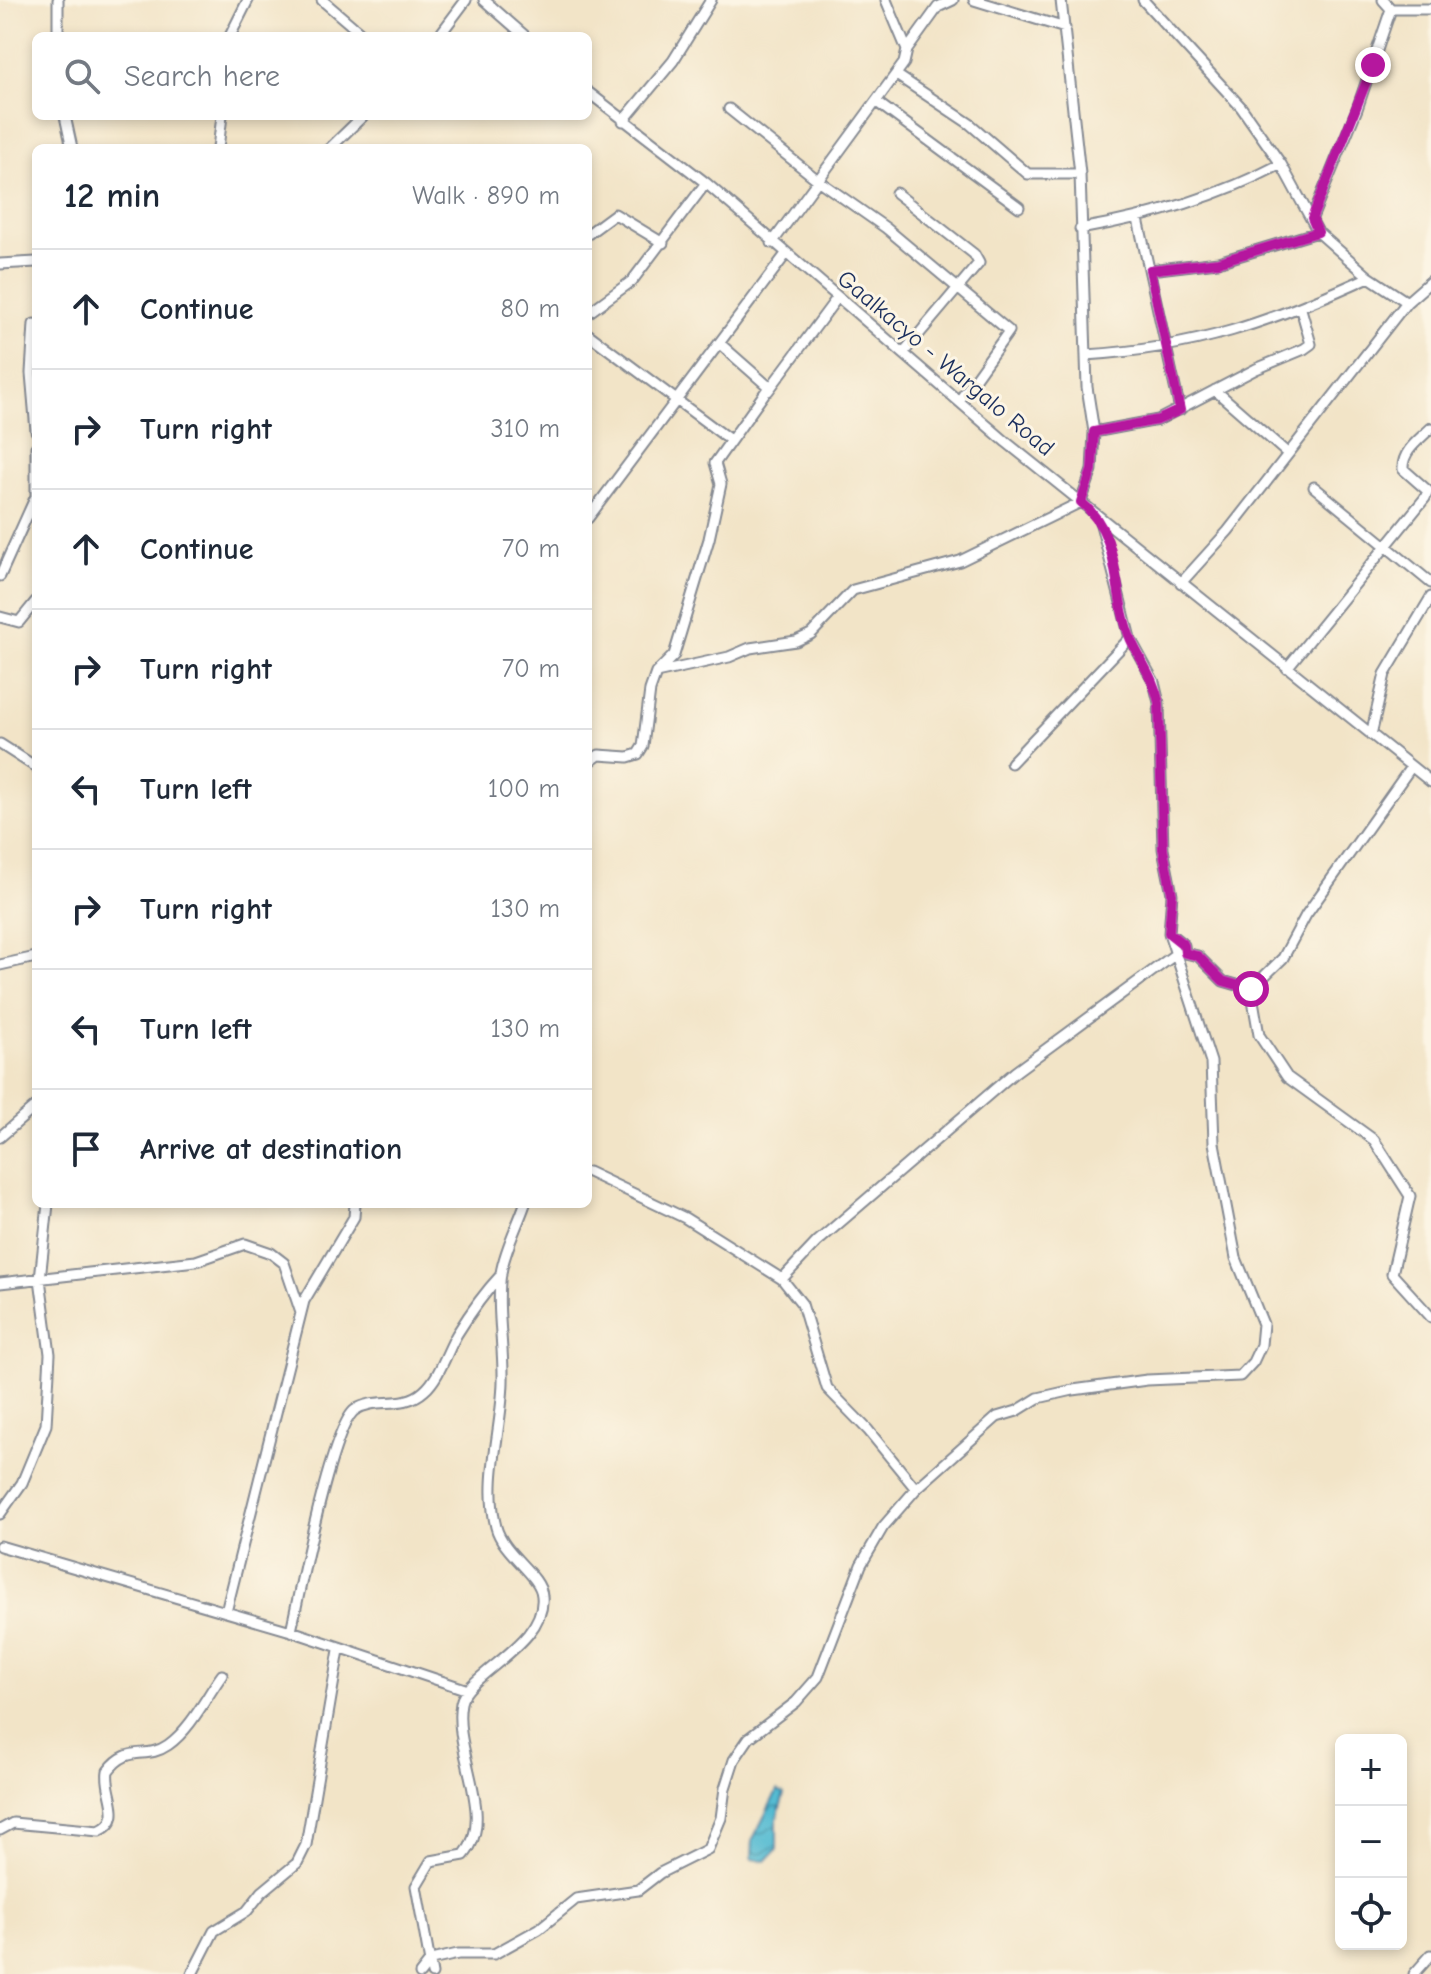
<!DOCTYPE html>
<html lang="en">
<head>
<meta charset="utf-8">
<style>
	:root { --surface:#fff; --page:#f2f2f3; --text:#1f2937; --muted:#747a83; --line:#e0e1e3 }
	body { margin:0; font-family:"Comic Neue",sans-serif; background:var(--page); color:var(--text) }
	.controls { position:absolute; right:24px; bottom:24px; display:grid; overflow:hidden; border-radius:12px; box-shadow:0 4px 12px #0003 }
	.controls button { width:72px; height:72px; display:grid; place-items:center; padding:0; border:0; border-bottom:2px solid var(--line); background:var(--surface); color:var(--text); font:40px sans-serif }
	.stop { position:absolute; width:24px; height:24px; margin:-18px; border:6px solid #b5179e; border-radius:50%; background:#fff }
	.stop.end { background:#b5179e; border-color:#fff; box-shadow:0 2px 8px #0008 }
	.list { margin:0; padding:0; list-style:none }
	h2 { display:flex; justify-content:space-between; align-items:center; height:104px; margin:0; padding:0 32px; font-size:34px }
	h2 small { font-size:26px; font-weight:400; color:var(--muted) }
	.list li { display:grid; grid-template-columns:52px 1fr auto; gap:24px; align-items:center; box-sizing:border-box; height:120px; padding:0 32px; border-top:2px solid var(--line) }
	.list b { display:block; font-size:30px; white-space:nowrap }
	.list em { font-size:26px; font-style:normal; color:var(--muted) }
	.icon { flex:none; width:44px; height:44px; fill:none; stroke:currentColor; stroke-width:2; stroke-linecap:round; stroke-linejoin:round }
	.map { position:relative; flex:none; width:1431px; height:1974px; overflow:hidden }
	.search { position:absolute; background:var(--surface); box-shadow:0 4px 12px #0003; left:32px; top:32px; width:560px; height:88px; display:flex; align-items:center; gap:20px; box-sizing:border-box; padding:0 28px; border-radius:12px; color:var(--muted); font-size:30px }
	.panel { position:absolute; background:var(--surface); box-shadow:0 4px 12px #0003; left:32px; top:144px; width:560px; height:1064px; border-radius:12px }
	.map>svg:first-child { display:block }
</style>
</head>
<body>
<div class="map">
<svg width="1431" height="1974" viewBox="0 0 1431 1974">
	<defs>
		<pattern id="water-waves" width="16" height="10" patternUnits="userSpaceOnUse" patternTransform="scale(2)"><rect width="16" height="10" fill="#54bbd2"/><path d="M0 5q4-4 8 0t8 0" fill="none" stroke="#4598ae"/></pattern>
	</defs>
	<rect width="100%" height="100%" fill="#fcf5e5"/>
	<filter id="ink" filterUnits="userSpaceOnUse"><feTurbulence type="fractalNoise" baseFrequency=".0125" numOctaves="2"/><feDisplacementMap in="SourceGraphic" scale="16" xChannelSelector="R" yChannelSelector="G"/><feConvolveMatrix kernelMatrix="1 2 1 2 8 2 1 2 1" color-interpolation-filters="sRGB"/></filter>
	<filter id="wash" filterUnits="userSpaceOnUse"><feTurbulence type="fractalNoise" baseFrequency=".006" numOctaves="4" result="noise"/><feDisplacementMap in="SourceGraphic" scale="32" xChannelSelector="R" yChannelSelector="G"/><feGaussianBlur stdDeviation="1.8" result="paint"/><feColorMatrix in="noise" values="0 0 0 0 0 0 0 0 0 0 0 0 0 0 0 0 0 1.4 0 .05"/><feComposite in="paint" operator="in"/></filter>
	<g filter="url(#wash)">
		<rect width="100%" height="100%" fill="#f2e4c7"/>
		<!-- water -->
		<path fill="url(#water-waves)" stroke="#387598" stroke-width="2" d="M777 1791 784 1794 777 1818V1849L766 1861 752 1859 753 1839Z"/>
	</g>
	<g filter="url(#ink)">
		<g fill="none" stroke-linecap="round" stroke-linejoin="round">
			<!-- street casing -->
			<g stroke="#868a92" stroke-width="13">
				<path id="street" d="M58 0V36
					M322 0 364 36
					M484 0 525 36
					M974 0 1065 28
					M1143 0 1241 107 1281 164 1318 232 1369 277 1407 302 1228 531 1181 583
					M1391 9H1431
					M230 36 248 0
					M439 36 466 0
					M907 50 938 7 953 0
					M898 76 970 124 1028 174H1080
					M588 92 706 183 1006 442 1431 782
					M878 103 1019 207
					M729 109 819 181 886 228 1009 331 959 401
					M65 116 72 148
					M623 121 673 61 711 0
					M218 148 222 116
					M330 148 363 116
					M896 193 974 254 979 263 903 353
					M1312 218 1357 109 1391 9 1383 0
					M1138 219 1180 410
					M1080 229C1150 217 1218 197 1281 164
					M588 234 615 214 663 243
					M772 243 904 63 907 50 886 0
					M0 264 36 262
					M1150 270 1218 262 1318 232
					M1407 302 1431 281
					M588 313 632 281 706 183
					M34 324 31 373 36 431
					M588 334 730 440
					M1086 355C1197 348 1269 323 1369 277
					M1215 390 1287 453
					M768 391 837 298
					M1094 432 1158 420 1256 369 1304 349 1311 344 1301 309
					M1314 487 1431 583
					M588 518 786 254
					M0 576 36 496V447
					M0 617 19 622 36 601
					M1287 668 1425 498 1428 491 1403 469C1402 451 1419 440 1431 428
					M656 673 729 657 750 648 796 641 811 634 853 590 960 561 1081 502 1092 470 1094 432 1087 387 1080 174 1061 0
					M1371 735 1385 674 1431 597
					M0 744 36 767
					M588 763 599 755 628 757 638 754 643 746 650 690 656 673 674 655 709 539 721 484 715 463 769 387 719 343
					M1011 763 1130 638
					M1169 933 1184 945 1185 953 1198 956 1223 981 1251 989 1259 1035 1287 1077 1374 1140 1410 1196 1392 1274 1431 1317
					M0 965 36 957
					M1251 989 1283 958 1306 915 1411 767
					M0 1137 36 1106
					M588 1172 685 1218 782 1279 802 1304 827 1388 868 1430 916 1489
					M782 1279 817 1242 1015 1072 1177 953
					M0 1283 196 1261 245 1244 271 1253 284 1263 301 1313
					M0 1514 22 1483 46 1425 50 1354 40 1279 48 1204
					M0 1546 291 1631 465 1689
					M226 1612 304 1301 354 1217 355 1204
					M291 1631C299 1595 331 1427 355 1410 376 1396 403 1410 424 1391 440 1377 447 1351 457 1334 470 1313 485 1292 501 1275
					M0 1830 13 1823 99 1831C127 1819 104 1793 108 1771 129 1743 145 1761 168 1745 191 1729 206 1697 222 1675
					M192 1974 214 1931 247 1911 262 1892 297 1863 306 1845 339 1650
					M420 1974 431 1960 458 1954H494L539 1929 576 1899 638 1890 660 1873 708 1849 721 1818 725 1788 734 1760 749 1738 796 1702 818 1677 861 1565 883 1527 916 1489 997 1417 1017 1411 1038 1398 1073 1390 1147 1380 1240 1376 1253 1362 1261 1345 1263 1324 1236 1258 1214 1143 1211 1062 1169 933 1172 894 1163 849 1159 703 1154 682 1130 638 1099 517
					M432 1974 416 1886 431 1861 464 1855C497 1817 452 1749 461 1703 466 1674 547 1644 542 1596 541 1575 503 1554 496 1527 484 1481 502 1428 503 1382 504 1347 496 1308 501 1273 505 1249 517 1227 525 1204
					M1414 1974 1431 1955"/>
			</g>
			<!-- street -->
			<use href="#street" stroke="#fff" stroke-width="9"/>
		</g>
	</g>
	<g fill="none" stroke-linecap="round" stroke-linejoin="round" filter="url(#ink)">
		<!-- route -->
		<path stroke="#b5179e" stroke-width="10" d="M1251 989 1223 981 1198 956 1185 953 1184 945 1169 933 1172 894 1163 849 1159 703C1154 679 1141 662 1131 640 1111 593 1124 538 1081 502L1092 470 1094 432 1158 420 1180 410 1150 270 1218 262 1318 232 1312 218 1373 65"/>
	</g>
	<g text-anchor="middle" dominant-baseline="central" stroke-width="6" stroke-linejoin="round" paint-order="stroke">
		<!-- street labels -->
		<g font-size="24" fill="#1b2f5e" stroke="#fcf5e5">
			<text transform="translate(946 363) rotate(40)">Gaalkacyo - Wargalo Road</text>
		</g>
	</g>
</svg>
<div class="controls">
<button>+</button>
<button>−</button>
<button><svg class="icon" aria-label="locate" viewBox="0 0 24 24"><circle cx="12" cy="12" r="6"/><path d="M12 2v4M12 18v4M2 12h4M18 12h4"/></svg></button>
</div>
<div class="stop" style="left:1251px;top:989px"></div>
<div class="stop end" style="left:1373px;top:65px"></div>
<div class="search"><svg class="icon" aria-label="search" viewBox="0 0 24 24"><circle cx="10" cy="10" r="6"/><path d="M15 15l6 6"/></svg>Search here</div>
<section class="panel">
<h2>12 min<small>Walk · 890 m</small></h2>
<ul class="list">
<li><svg class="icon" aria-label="ahead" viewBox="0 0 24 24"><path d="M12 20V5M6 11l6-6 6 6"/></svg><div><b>Continue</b></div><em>80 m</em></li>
<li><svg class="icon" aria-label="right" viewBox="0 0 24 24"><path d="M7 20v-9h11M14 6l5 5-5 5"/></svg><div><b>Turn right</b></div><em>310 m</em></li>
<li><svg class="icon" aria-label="ahead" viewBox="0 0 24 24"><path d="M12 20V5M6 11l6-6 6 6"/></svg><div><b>Continue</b></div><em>70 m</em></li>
<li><svg class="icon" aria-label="right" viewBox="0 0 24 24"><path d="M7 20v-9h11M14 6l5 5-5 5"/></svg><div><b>Turn right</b></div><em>70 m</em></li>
<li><svg class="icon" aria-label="left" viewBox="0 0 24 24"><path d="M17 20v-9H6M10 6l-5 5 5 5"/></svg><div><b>Turn left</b></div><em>100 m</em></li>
<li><svg class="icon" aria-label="right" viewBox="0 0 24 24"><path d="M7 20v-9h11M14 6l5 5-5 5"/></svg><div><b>Turn right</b></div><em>130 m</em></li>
<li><svg class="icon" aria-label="left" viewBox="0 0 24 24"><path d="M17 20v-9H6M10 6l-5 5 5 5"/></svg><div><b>Turn left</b></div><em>130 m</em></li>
<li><svg class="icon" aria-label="arrive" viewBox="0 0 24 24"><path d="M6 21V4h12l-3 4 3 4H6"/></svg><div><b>Arrive at destination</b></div></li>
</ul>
</section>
</div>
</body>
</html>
